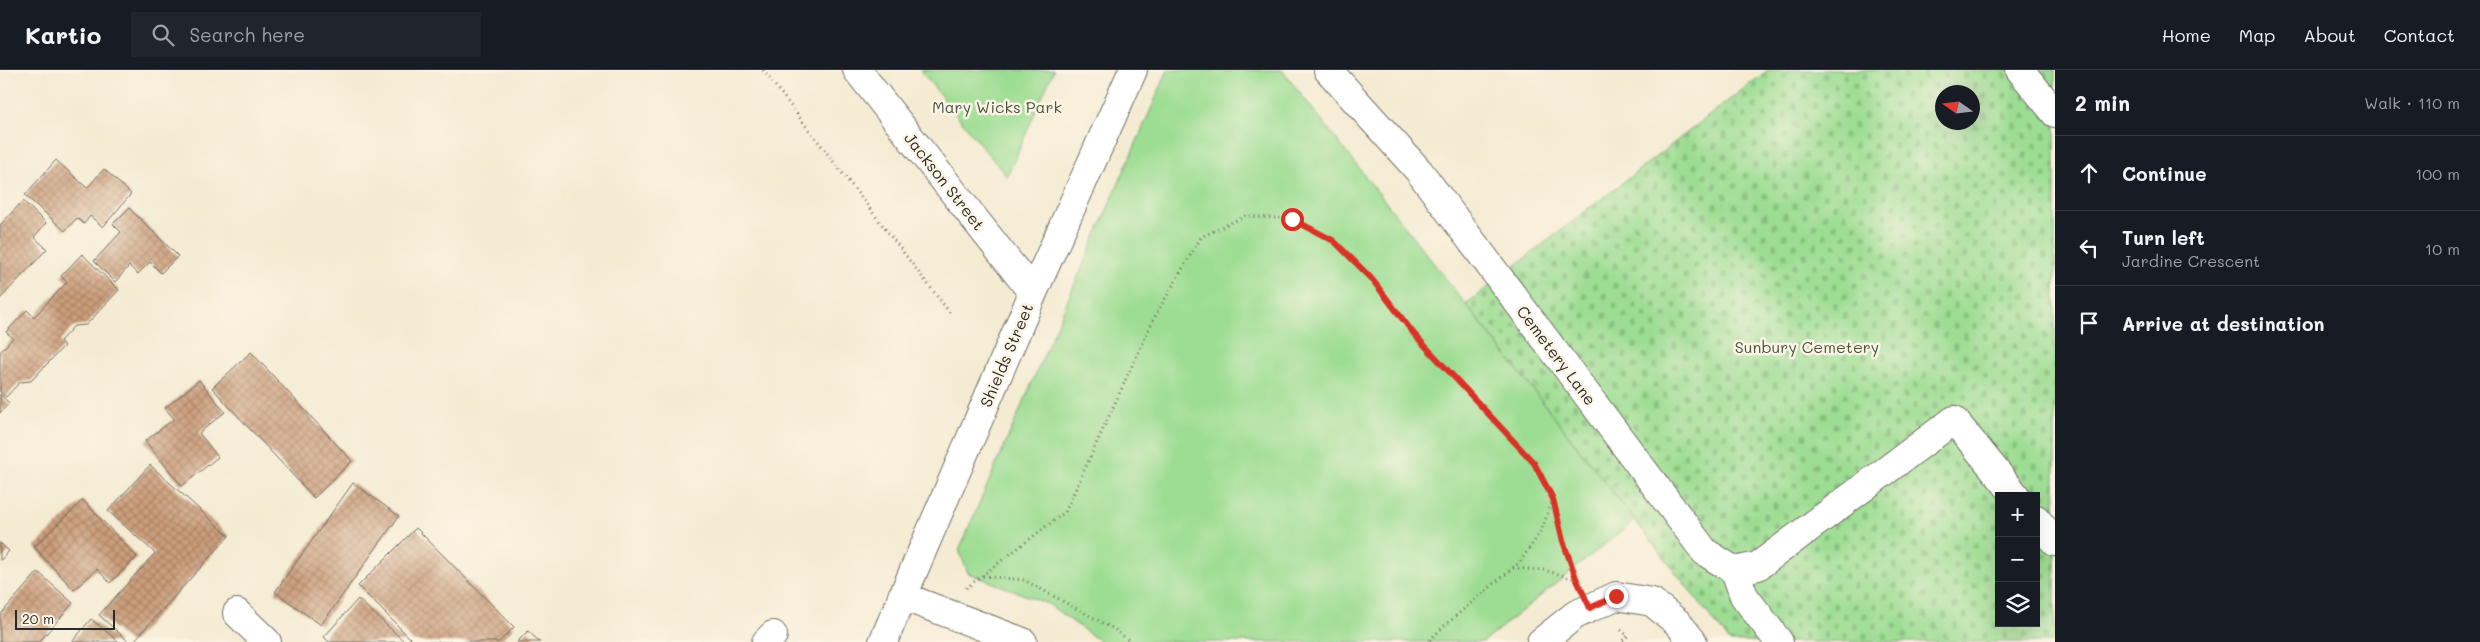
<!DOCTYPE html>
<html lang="en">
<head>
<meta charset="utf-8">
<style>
	:root { --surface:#171b24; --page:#20242c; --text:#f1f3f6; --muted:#9ea1a6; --line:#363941 }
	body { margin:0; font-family:Mali,sans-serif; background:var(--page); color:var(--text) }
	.controls { position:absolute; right:15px; bottom:15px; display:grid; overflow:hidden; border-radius:0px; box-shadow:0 5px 20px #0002 }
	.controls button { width:45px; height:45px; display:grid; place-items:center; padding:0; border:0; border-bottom:1px solid var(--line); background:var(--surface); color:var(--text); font:25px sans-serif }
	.compass { position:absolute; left:1935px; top:15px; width:45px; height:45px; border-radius:50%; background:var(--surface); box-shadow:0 5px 20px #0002; rotate:284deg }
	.scale { position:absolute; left:15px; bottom:12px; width:100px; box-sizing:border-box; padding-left:5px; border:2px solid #2b2b2b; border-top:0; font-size:14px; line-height:18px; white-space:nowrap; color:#2b2b2b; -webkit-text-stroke:4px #fcf5e5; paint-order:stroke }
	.stop { position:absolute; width:15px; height:15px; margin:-11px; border:4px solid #d93025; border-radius:50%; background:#fff }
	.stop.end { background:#d93025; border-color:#fff; box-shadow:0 1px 5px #0008 }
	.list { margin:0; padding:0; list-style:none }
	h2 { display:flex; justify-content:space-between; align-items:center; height:65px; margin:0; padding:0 20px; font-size:21px }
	h2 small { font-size:16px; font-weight:400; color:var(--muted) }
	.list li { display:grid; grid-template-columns:32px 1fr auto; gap:15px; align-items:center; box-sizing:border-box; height:75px; padding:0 20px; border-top:1px solid var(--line) }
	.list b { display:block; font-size:19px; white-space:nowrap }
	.list p { margin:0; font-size:16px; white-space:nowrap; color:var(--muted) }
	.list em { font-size:16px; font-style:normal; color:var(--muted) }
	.icon { flex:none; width:28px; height:28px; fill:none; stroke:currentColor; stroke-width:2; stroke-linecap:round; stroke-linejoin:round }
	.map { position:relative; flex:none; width:2055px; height:572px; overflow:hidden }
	header { display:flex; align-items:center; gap:30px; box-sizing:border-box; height:70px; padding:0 25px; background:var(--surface); border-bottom:1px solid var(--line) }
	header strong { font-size:24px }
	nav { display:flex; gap:28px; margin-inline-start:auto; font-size:18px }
	.search { width:350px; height:45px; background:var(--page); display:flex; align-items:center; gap:12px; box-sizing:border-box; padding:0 18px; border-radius:0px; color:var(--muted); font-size:19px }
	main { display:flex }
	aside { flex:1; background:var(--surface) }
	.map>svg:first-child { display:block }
</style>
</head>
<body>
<header>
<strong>Kartio</strong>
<div class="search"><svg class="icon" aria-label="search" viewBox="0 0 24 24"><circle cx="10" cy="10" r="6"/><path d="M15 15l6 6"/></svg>Search here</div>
<nav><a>Home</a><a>Map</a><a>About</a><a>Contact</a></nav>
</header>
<main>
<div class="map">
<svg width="2055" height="572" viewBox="0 0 2055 572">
	<defs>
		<pattern id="cemetery-stones" width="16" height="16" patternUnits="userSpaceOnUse" patternTransform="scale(1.25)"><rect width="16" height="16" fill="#9ddd93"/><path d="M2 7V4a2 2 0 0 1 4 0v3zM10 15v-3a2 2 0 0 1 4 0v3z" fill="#87be7f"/></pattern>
		<pattern id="building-cross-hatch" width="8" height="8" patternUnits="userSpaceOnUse" patternTransform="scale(1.25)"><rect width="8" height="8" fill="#cc9e7b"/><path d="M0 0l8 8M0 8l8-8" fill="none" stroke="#a68165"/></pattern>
	</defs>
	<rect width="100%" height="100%" fill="#fcf5e5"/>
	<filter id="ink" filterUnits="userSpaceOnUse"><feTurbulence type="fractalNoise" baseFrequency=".02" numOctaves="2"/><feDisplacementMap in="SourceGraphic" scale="10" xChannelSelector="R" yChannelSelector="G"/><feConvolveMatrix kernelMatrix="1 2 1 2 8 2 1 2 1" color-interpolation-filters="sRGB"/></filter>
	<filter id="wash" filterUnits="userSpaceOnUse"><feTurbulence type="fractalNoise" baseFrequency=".0096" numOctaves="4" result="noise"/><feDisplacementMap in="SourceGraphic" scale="20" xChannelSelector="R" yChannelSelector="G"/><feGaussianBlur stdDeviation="1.12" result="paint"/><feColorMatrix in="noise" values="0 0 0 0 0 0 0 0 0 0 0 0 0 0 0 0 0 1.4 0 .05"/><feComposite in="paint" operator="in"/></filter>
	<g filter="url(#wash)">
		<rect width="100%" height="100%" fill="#f4ebd2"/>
		<!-- green -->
		<path fill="#9ddd93" stroke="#64845f" d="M920 0H1054L1007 107Z
			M1168 0H1282L1635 450 1483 572H1101L1048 534 968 503 959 480Z"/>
		<!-- cemetery -->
		<path fill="url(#cemetery-stones)" stroke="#64845f" fill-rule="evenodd" d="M1768 0H2055V572H1730L1466 234ZM1942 22H1972V52H1942ZM1999 426H2036V553H1999Z"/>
		<g id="blocks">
			<!-- building -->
			<path fill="url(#building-cross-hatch)" d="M56 90 87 118 104 99 131 124 103 157 90 146 84 154 77 148 65 161 25 125Z
				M23 131 46 153 34 167 47 179 0 229V155Z
				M129 138 178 186 161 203 150 192 138 204 129 196 115 212 94 191 121 162 113 154Z
				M82 184 119 220 86 255 74 256 60 271 64 276 31 311 20 312 6 327 0 322V282L13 268 6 262 27 240 34 247 67 212 61 206Z
				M251 282 352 391 314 428 212 318Z
				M199 310 225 342 199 363 218 387 182 416 145 371 174 349 165 338Z
				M0 324 9 333 0 343Z
				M150 395 229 466 133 572H129L99 545 155 483 108 441Z
				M353 413 399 446 321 555 275 522Z
				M83 430 137 487 110 513 97 499 74 520 34 477Z
				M416 458 514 557 499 572H414L358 516Z
				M0 473 9 481 0 491Z
				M38 502 73 533 39 572H0V545Z
				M358 529 405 572H329L324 567Z
				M91 549 119 572H72Z
				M528 561 540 572H517Z"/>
		</g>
	</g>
	<g filter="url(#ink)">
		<use href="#blocks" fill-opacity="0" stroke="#716e65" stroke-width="1"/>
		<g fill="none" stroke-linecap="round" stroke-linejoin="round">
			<!-- minor casing -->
			<g stroke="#716e65" stroke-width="30">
				<path id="minor" d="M857 0 1033 223
					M1328 0 1419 101 1705 482 1735 501 1744 526 1779 572
					M2020 0 2055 43
					M2036 449 2055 472
					M1735 501 1758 496 1954 350 2016 426
					M902 526 1023 572
					M237 543 267 572
					M766 572 773 565
					M883 572 1033 223 1133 0
					M1541 572 1575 545 1616 526 1652 532 1678 553 1693 572"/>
			</g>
			<!-- path -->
			<path stroke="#716e65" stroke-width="3" stroke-dasharray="1 4" stroke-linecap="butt" d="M763 0 950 243
				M1553 430 1563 471 1576 510
				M1513 498 1544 500 1575 509
				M983 506 1024 510 1114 559 1131 572
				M966 518 1065 442 1154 248 1201 167 1245 146 1292 149 1334 171 1371 208 1414 264 1534 393 1553 429 1541 461 1520 492 1445 555 1428 572
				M1621 560 1628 566 1621 572"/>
			<!-- minor -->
			<use href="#minor" stroke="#fff" stroke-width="28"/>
		</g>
	</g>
	<g fill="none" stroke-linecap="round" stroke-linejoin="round" filter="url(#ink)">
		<!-- route -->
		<path stroke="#d93025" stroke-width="6" d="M1292 149 1334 171 1371 208 1414 264 1534 393 1553 429 1563 471 1576 508 1590 538 1616 526"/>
	</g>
	<g text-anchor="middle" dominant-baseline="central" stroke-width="5" stroke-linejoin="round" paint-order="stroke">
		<!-- park labels -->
		<g font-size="16" fill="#485845" stroke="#fcf5e5">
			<text x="997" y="36">Mary Wicks Park</text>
			<text x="1807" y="276">Sunbury Cemetery</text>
		</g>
		<!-- street labels -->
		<g font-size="16" fill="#2b2b2b" stroke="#fcf5e5">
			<text transform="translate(945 111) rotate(52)">Jackson Street</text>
			<text transform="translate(1006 285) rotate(-67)">Shields Street</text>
			<text transform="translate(1557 285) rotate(53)">Cemetery Lane</text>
		</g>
	</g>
</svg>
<div class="controls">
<button>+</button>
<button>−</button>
<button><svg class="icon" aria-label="layers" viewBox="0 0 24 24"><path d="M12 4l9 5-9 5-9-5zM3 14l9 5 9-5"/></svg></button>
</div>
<svg class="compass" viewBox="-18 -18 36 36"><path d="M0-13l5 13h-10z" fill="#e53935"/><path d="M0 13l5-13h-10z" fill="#9ea1a6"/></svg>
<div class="scale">20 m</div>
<div class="stop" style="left:1292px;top:149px"></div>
<div class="stop end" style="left:1616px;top:526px"></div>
</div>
<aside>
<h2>2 min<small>Walk · 110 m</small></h2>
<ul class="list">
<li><svg class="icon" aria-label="ahead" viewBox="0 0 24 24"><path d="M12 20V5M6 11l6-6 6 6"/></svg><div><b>Continue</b></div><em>100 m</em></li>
<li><svg class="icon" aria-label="left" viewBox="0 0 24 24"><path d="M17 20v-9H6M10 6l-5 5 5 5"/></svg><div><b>Turn left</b><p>Jardine Crescent</p></div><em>10 m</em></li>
<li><svg class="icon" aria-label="arrive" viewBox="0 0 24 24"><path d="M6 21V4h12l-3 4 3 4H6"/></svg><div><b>Arrive at destination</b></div></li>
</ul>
</aside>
</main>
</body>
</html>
